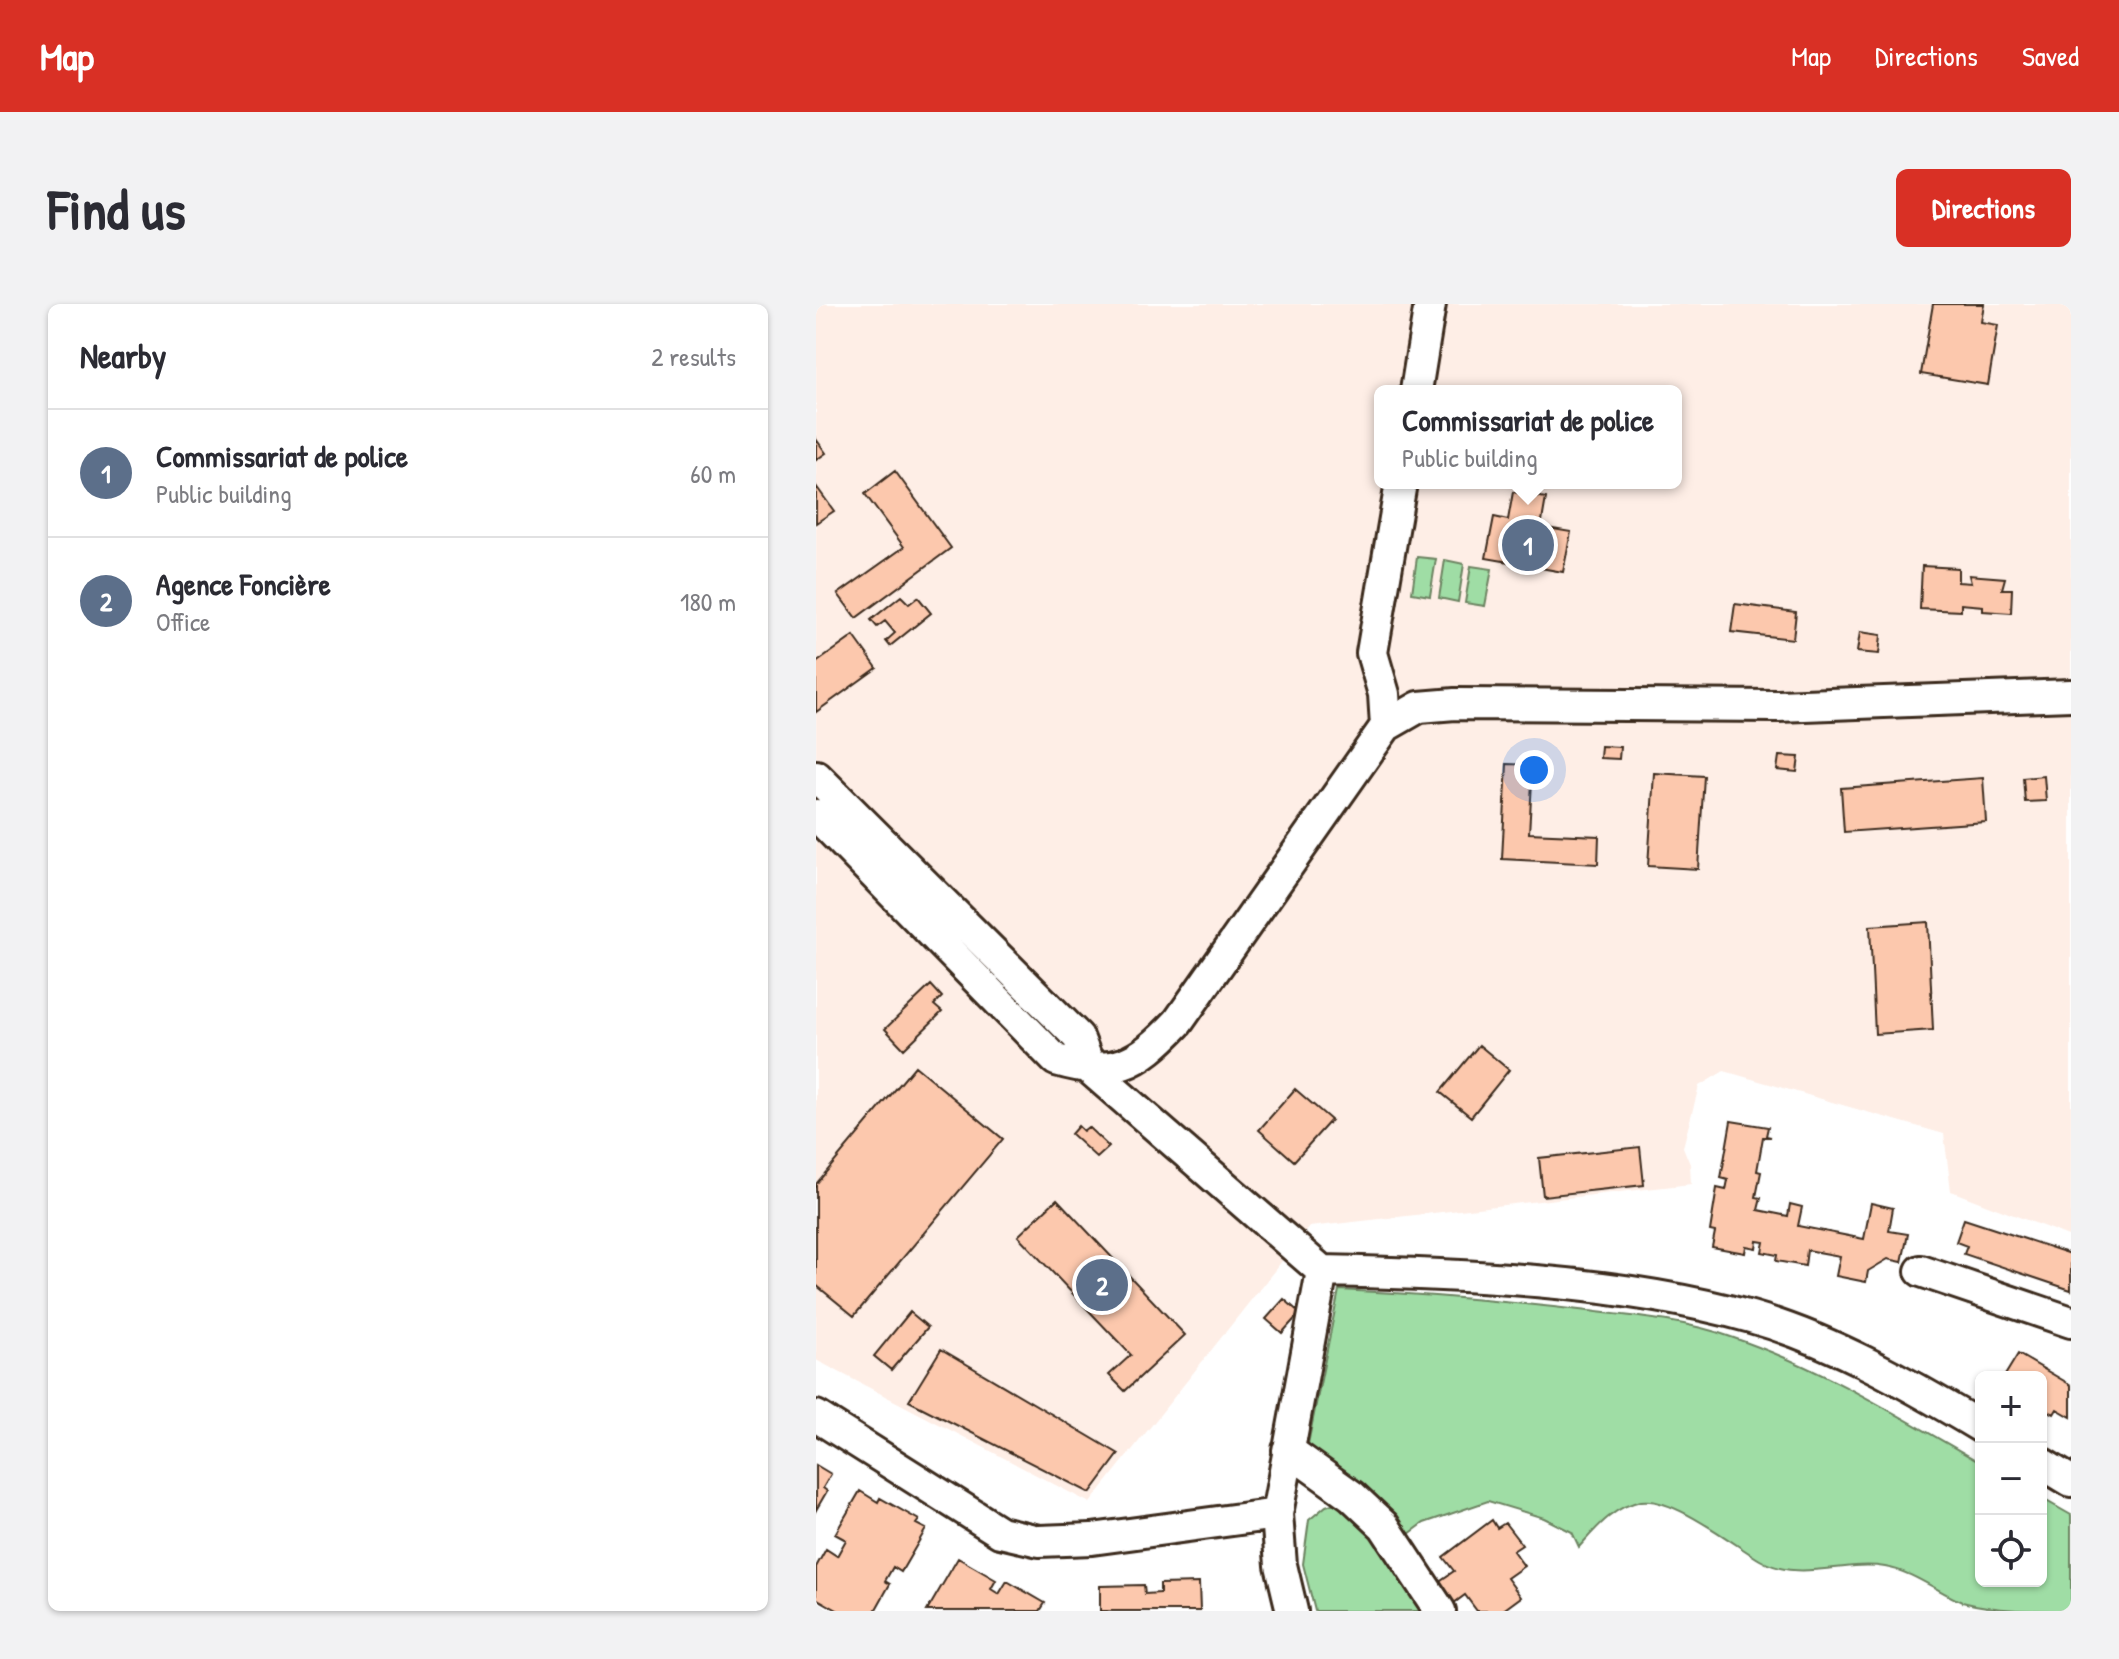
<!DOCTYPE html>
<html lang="en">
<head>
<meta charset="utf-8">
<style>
	:root { --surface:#fff; --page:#f2f2f3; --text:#2b2b33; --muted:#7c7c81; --line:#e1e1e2; --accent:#d93025 }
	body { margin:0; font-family:"Patrick Hand",sans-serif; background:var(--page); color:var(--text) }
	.controls { position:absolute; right:24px; bottom:24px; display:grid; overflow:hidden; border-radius:12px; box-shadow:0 2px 6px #0004 }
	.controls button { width:72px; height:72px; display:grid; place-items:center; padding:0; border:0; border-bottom:2px solid var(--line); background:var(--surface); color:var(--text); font:40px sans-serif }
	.you { position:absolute; left:718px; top:466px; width:28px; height:28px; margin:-20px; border:6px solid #fff; border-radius:50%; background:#1a73e8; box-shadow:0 0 0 12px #1a73e833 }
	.badge { display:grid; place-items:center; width:52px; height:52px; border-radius:50%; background:var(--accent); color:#fff; font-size:26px; font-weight:700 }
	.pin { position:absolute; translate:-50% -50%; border:4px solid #fff; box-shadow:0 2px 8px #0006 }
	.popup { position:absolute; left:558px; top:81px; width:308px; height:104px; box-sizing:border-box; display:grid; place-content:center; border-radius:12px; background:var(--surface); filter:drop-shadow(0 2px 6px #0005); font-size:26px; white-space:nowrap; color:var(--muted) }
	.popup b { font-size:30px; color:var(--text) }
	.popup::after { content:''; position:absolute; left:50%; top:100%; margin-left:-16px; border:16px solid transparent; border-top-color:var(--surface) }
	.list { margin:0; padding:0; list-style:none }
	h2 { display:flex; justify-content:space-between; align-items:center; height:104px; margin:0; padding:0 32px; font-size:34px }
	h2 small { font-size:26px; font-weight:400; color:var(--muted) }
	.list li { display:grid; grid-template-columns:52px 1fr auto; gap:24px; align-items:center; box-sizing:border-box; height:128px; padding:0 32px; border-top:2px solid var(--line) }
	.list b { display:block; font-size:30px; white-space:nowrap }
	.list p { margin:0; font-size:26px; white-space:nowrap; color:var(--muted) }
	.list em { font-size:26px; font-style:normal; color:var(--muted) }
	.icon { flex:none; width:44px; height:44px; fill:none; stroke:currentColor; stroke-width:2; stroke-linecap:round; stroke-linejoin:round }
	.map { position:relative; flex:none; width:1255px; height:1307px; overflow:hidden; border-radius:12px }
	header { display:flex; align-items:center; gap:48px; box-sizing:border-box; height:112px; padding:0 40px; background:var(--accent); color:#fff }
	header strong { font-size:38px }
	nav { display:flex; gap:44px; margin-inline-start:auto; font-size:28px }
	.intro { display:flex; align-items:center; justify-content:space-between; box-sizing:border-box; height:192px; padding:0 48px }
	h1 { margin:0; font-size:56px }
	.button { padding:20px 36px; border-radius:12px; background:var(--accent); color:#fff; font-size:28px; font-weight:700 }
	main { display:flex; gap:48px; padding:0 48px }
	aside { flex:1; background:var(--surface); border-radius:12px; box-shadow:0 2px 6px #0004 }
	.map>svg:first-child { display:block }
</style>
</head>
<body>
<header>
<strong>Map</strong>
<nav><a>Map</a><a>Directions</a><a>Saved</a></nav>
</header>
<div class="intro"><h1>Find us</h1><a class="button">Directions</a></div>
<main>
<aside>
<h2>Nearby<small>2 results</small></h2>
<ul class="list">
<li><span class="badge" style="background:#5c6f8a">1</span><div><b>Commissariat de police</b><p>Public building</p></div><em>60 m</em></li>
<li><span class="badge" style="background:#5c6f8a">2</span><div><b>Agence Foncière</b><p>Office</p></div><em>180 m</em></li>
</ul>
</aside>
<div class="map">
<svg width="1255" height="1307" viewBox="0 0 1255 1307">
	<rect width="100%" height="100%" fill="#fff"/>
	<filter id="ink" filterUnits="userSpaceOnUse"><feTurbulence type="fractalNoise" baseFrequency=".0125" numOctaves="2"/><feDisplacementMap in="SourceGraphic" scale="16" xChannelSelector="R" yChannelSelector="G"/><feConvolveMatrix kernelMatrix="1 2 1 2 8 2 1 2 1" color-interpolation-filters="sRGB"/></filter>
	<g filter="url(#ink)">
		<!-- built -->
		<path fill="#feeee6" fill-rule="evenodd" d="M0 0H1255V933L1135 887 1128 830 908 767 883 782 867 843 874 860 875 880 493 923 274 1199 0 1056ZM564 87H860V179H564Z"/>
		<!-- green -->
		<path fill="#9fdda5" stroke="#6d8462" stroke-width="2" d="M601 253 620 255 614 292 596 289Z
			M629 256 648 260 642 298 623 294Z
			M655 262 676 265 669 302 649 299Z
			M523 986C606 990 688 997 772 1007 818 1012 871 1017 915 1033 1004 1063 1085 1113 1165 1159V1277H1225V1194L1255 1211V1307C1220 1307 1180 1307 1146 1298 1122 1288 1096 1267 1069 1263 1027 1256 983 1279 944 1256 917 1240 856 1192 825 1197 797 1203 781 1223 763 1243L756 1228 728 1214 672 1197 608 1219 593 1230 546 1178 491 1145Z
			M529 1196 560 1227 607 1307H499L487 1260 493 1216 510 1202Z"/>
		<!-- building -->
		<path fill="#fcc8ad" stroke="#3b2a1e" stroke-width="2" d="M1117 0H1168L1165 18 1182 21 1172 81 1105 70Z
			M0 135 10 149 0 156Z
			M79 167 135 244 40 314 22 290 88 243 49 190Z
			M0 182 18 207 0 219Z
			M697 188 730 194 725 223 755 228 747 268 719 263 721 256 706 253 705 260 670 254 678 213 692 216Z
			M1106 262 1142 264V278L1155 279 1153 271 1189 274 1186 285H1196L1195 309 1167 307V302L1145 300V307L1104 305Z
			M85 292 93 300 102 293 115 309 74 342 70 337 79 329 69 317 61 323 55 316Z
			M919 300 980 308 977 335 915 328Z
			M1044 328 1065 331 1063 350 1041 348Z
			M38 332 61 364 0 408V359Z
			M785 442 804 443 803 455 784 454Z
			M963 452 983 453 981 468 961 466Z
			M691 460 717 461 713 529 783 532 782 560 686 555Z
			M838 469 888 472 882 565 832 562Z
			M1228 472 1230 497 1209 498 1207 474Z
			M1167 474 1170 518 1028 528 1025 484Z
			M1112 618 1117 726 1059 730 1054 622Z
			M115 681 126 693 118 701 126 708 88 745 69 725Z
			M663 741 693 766 655 813 624 788Z
			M99 762 187 835 38 1012 0 981V880Z
			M479 785 515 816 478 857 443 826Z
			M915 817 952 823 950 832 955 833H947L941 867 945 868 940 893 945 894 942 906 972 912 974 900 986 903 982 922 1048 935 1055 899 1077 904 1073 927 1092 930 1086 958 1072 955 1052 967 1050 978 1020 972 1024 952 991 946 989 962 960 957 961 951 946 948 948 938 941 937 940 944 930 942 929 949 896 943 899 928 894 927 901 884 910 886 912 876 905 874Z
			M262 822 267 827 272 823 293 843 281 854 255 830Z
			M824 843 828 881 727 892 723 854Z
			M241 895 369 1031 309 1087 293 1071 315 1051 202 932Z
			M1148 915 1255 950V986L1148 950 1151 942 1140 938Z
			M468 995 484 1009 466 1029 450 1015Z
			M94 1008 112 1023 75 1066 58 1052Z
			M125 1045 303 1150 274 1189 93 1097Z
			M1202 1050 1255 1081V1113L1241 1105 1238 1110 1225 1103 1229 1090 1225 1088V1073H1188Z
			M0 1161 15 1170 7 1184 11 1187 0 1206Z
			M44 1187 62 1198 64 1194 103 1216 100 1220 110 1225 85 1268 77 1263 69 1277 74 1280 59 1307H23L0 1294V1263L10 1245 21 1252 30 1236 19 1230Z
			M676 1216 681 1224 689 1219 706 1241 697 1247 708 1262 691 1274 705 1293 686 1307H661L649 1291 638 1299 622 1278 638 1267 627 1253Z
			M142 1254 180 1276 175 1285 183 1290 191 1277 229 1299 224 1307H111Z
			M383 1279 384 1307H284V1282L328 1281 329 1290 344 1289V1280Z"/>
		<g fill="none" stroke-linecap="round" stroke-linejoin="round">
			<!-- street casing -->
			<g stroke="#3b2a1e" stroke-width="36">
				<path id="street" d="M600 87 614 0
					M570 422 568 390 556 349 585 179
					M0 472 262 733 275 766 506 967 461 1210 465 1261 476 1307
					M0 511 240 756C299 773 320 762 362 718L570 422 603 403 639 400 962 402 1255 391
					M506 967C641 970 805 976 935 1013 1016 1036 1093 1080 1165 1123
					M1105 967 1255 1018
					M0 1112 184 1228 223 1237 276 1235 461 1210
					M472 1146 536 1192 568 1222 624 1307
					M1225 1159 1255 1177"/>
			</g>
			<!-- street -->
			<use href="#street" stroke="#fff" stroke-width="30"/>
		</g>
	</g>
</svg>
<div class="controls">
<button>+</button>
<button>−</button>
<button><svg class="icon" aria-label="locate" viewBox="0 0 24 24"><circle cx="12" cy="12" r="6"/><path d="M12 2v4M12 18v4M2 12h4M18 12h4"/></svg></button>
</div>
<div class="you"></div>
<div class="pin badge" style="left:712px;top:241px;background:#5c6f8a">1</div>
<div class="popup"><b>Commissariat de police</b>Public building</div>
<div class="pin badge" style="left:286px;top:981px;background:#5c6f8a">2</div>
</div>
</main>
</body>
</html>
